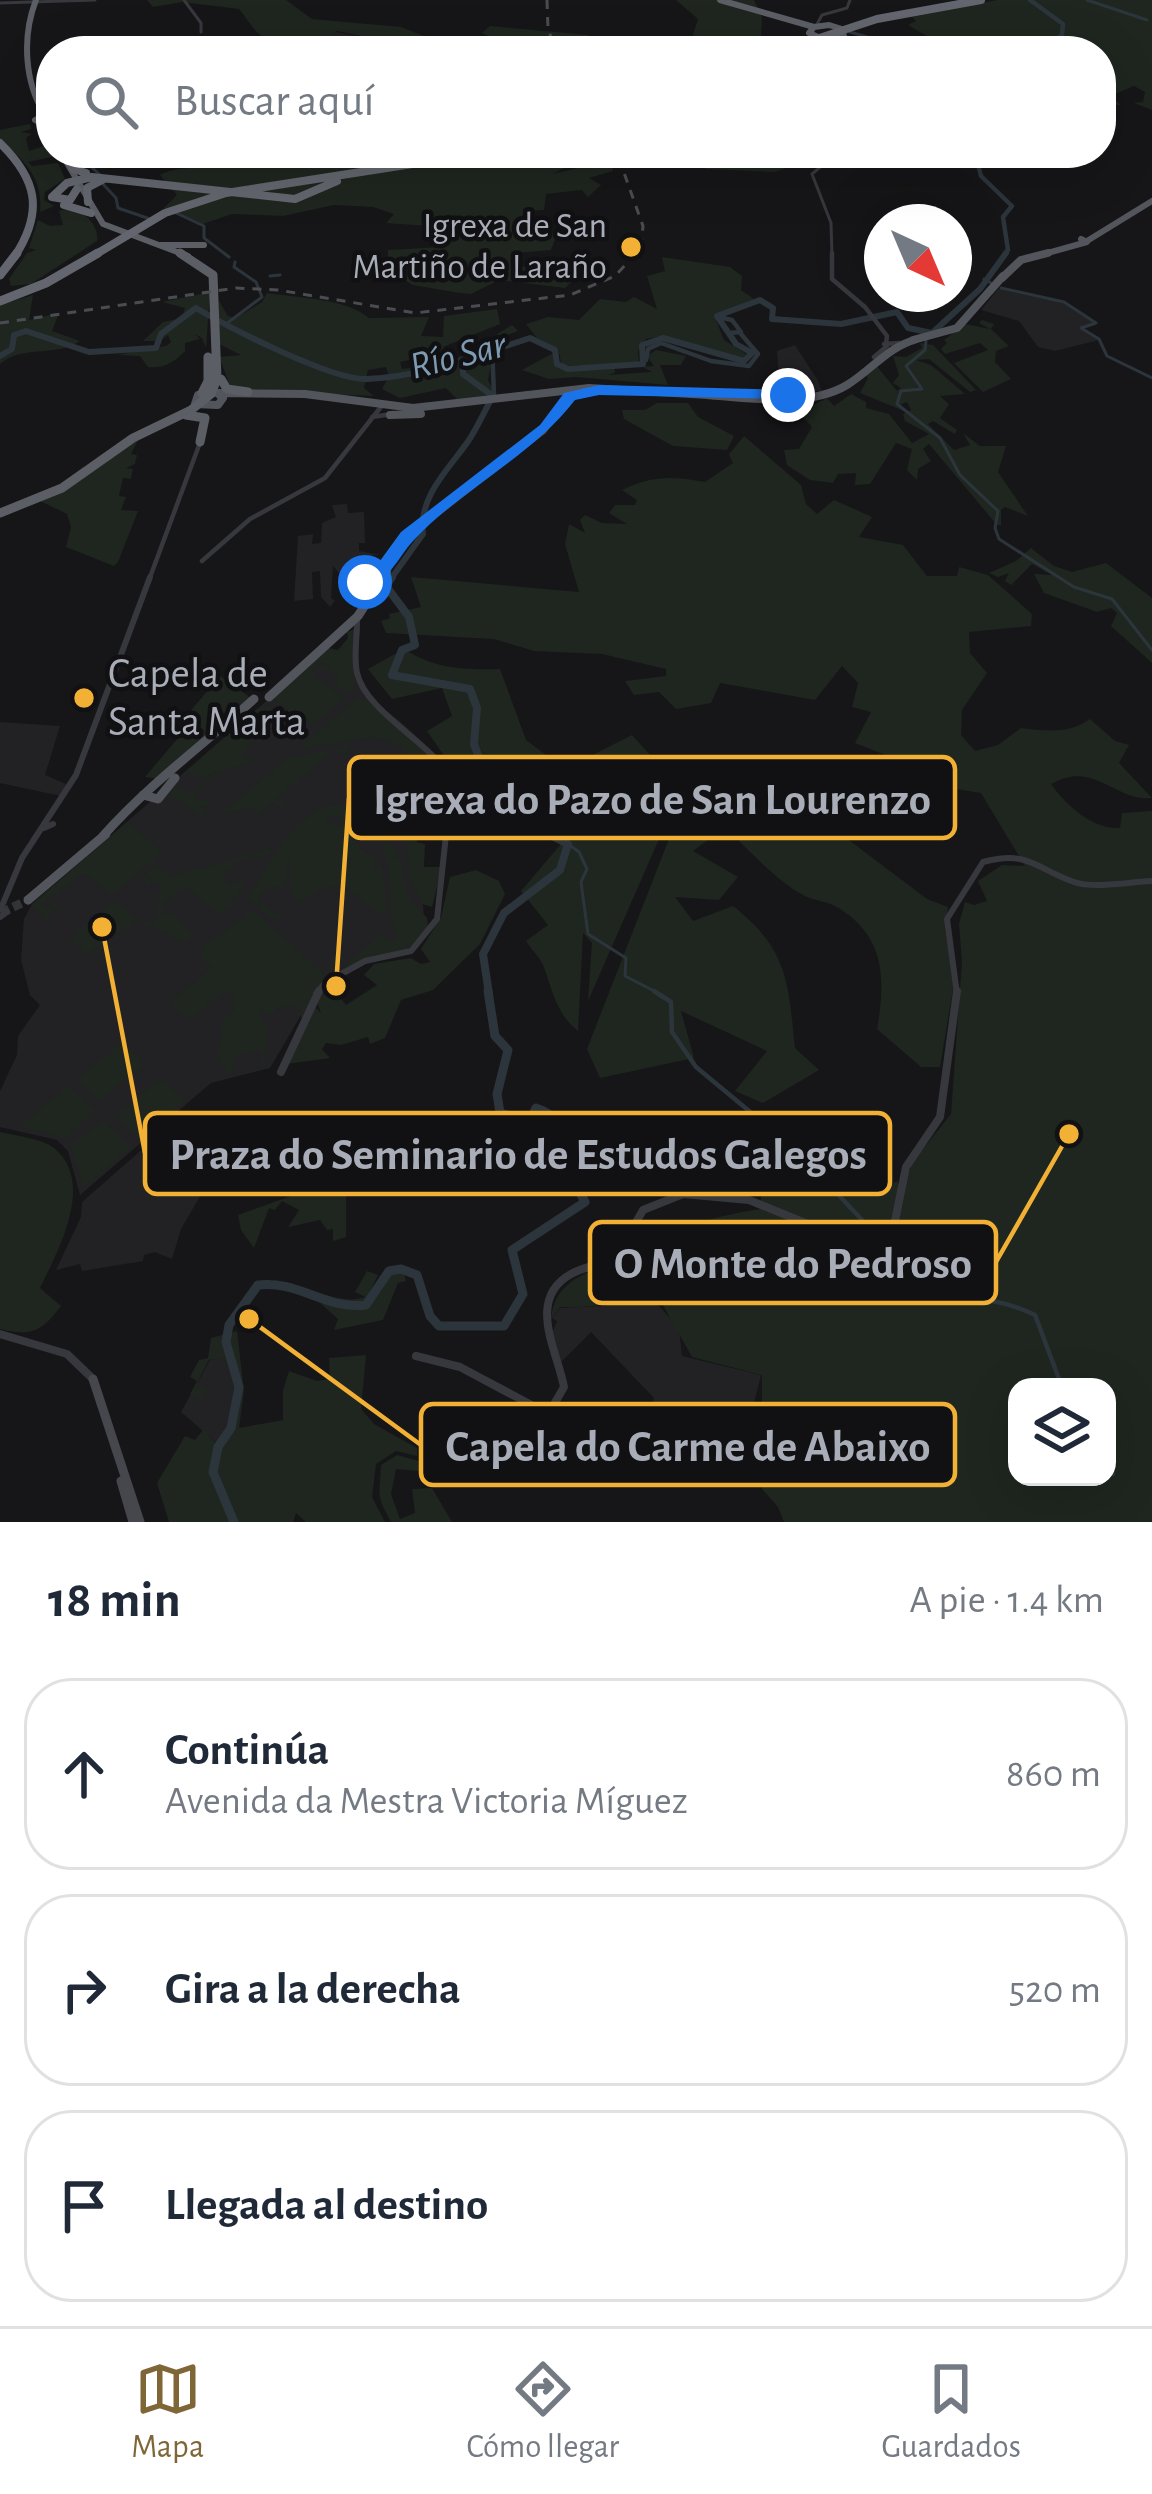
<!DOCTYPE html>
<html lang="es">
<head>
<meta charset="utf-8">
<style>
	:root { --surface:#fff; --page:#f2f2f3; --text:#1f2937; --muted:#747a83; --line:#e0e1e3; --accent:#7e6636 }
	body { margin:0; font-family:"Alegreya Sans",sans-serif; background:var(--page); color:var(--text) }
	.controls { position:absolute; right:36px; bottom:36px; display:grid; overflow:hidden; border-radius:24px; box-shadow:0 12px 48px #0002 }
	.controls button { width:108px; height:108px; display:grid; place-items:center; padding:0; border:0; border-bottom:3px solid var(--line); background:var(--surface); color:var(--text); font:60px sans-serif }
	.compass { position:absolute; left:864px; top:204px; width:108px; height:108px; border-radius:50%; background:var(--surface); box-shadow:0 12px 48px #0002; rotate:136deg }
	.stop { position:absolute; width:36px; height:36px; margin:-27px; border:9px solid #1a73e8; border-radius:50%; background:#fff }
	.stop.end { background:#1a73e8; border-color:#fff; box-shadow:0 3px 12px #0008 }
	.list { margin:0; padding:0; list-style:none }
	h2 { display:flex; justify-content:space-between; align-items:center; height:156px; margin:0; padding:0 48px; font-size:51px }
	h2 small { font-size:39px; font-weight:400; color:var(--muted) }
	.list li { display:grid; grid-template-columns:78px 1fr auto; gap:36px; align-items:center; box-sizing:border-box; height:192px; margin:0 24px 24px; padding:0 24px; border:3px solid var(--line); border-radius:48px }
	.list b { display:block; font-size:45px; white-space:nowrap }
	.list p { margin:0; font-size:39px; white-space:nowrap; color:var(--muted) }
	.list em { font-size:39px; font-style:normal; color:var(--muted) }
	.icon { flex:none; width:66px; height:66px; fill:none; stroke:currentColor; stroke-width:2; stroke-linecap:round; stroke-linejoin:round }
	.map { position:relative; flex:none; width:1152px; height:1522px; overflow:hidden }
	.search { position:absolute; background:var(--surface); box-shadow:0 12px 48px #0002; left:36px; right:36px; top:36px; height:132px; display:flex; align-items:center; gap:30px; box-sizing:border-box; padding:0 42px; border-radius:48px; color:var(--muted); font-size:45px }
	.sheet { height:804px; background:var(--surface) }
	nav { display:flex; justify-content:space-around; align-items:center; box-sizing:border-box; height:168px; border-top:3px solid var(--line); background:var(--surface); font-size:33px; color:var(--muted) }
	nav a { display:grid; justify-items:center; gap:6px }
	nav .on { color:var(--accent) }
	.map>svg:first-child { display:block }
</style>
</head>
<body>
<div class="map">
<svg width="1152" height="1522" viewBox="0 0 1152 1522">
	<rect width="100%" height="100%" fill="#161618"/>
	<!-- built -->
	<path fill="#222225" d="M336 32 372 39 385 51H236L261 36 303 39Z
		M998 289 1065 303 1095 323 1080 328 1099 340 1055 351 1038 347 1019 321 981 310Z
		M795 345 817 379 822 391 780 390 777 351Z
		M347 504 348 513 364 512 365 543H359V551L381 555 359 556 352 561V571L338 572 333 566 331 598 335 601 330 607 321 597 320 571 312 572 313 599 294 601 298 536 313 534 312 544 321 543 322 523 336 517 332 505Z
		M323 652 352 653 356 681 369 700 414 734 416 829 425 928 367 956 317 988 270 1068 211 1083 80 1195 68 1151 57 1140 0 1127V1091L17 1055 18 1036 40 1005 30 995 21 960 24 919 32 904Z
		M0 722 60 726 45 775 66 784 61 796 0 783Z
		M162 1132 206 1186 181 1229 172 1259 155 1252 144 1255 143 1261 82 1271 80 1264 56 1270 81 1217 82 1202Z
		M638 1283 679 1328 682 1356 761 1375 754 1403 756 1482 724 1453 714 1460 708 1454 709 1445 694 1430 666 1442 641 1432 654 1398 591 1332 560 1363 550 1339 557 1321 552 1318 560 1308 604 1306 626 1297Z
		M224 1357 235 1379 234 1394 226 1431 217 1443 181 1412 210 1360Z"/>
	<!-- green -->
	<path fill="#1e261f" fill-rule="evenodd" d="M147 0H286L312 19 401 27 429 38 412 43 414 50 445 46 454 51H389L383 41 374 39 376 42 350 50 371 38 337 31C317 44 279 52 259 34 251 27 246 17 239 9L182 2 153 7Z
		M676 0H754L762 17 761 37 742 45 763 51H635L674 49 691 41 698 19Z
		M997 0H1152V110L1134 103 1143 102 1145 92 1134 86 1110 96 1121 105H1101V51H953L935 47 932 39 908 25 916 21 912 17Z
		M490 26 588 35 633 51H521L482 33Z
		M30 124 31 129 21 132 32 134 26 138 29 151 50 144 56 156 28 162 32 166 58 163 65 179 45 192 44 200 54 206 40 212C43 178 25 161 0 140V130Z
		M216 153H563L579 161 552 174 612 160 613 171 589 178 601 185 588 197 582 190 546 194 544 210 528 211 538 222 535 229 557 234 551 250 517 253 514 264 572 281 565 288 499 280 471 294 460 293 413 285 387 269 388 250 441 247 446 227 386 223 394 214 373 207 334 205 283 216 232 214 203 224 164 208 177 195 160 175C175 166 196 170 214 165Z
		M676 153H825L775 172 706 169Z
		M71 208C85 212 99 225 97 241L31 284 11 286 9 279 27 253 36 250 29 248 38 220 50 226 63 225 59 211Z
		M662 257 730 267 742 276 741 290 754 299 714 315 724 340 746 354 743 359 663 336 646 339 638 351 639 363 562 366 558 349 536 337 526 324 548 317 579 320 600 299 626 302 634 297 657 309 647 276 665 271Z
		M210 292 206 348 202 338 195 334 200 339 185 343V351C175 362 163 369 148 367L140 356 117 355 166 346 171 342 168 335 160 341H143L163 322 182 318 185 308 162 302Z
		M267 293C299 298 348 299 369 318L429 317 421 336 443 337 444 316 497 309 500 324 443 347 446 352 400 362 402 369 451 362 512 325 518 331 486 343 492 349 477 355 491 365 488 380 496 395 458 400 446 388 400 398 382 389 389 376 386 367 368 370 364 388 374 396 232 390 219 357 241 355 217 343 219 301 228 316 236 318 262 302Z
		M33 295 29 320 59 313 52 331 80 341C55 358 23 344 0 364V305Z
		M982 320 994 324 991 329 1009 346 996 351 995 362 1011 379 983 392 954 363 988 350 980 343 945 354 941 349 947 343 944 340 965 324 990 329 979 323Z
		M920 343 933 345 976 390 970 392 929 359 916 360 931 365 965 394 940 396 949 404 940 418 957 430 955 434 933 421 928 424 954 450 970 445 963 433 980 446H1006L998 472 1028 516 1005 507 1001 510V525H997L929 444 923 449 931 461 918 469 917 480 907 470 912 449 896 443 870 484 855 485 856 473 838 474 833 483 810 480 787 465 784 450 799 449 812 427 792 405H814L827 398 834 406 851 394 866 402V408L889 414 912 443 929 434 905 421 903 414 911 410 907 402 901 404 904 411 860 393 868 378 864 373 875 364 897 391 901 388 893 383 899 375 893 356 906 357 922 348Z
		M656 350 686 356 681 365H660L668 385 576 377 549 379 522 370 553 353 559 369 614 367 615 373 607 375 652 372 643 367 654 366 647 356Z
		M657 403H688L698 417 734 436 727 450 673 446 624 419 622 410H645Z
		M744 436 801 485 806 504 817 514 834 500 872 517 859 537 903 545 927 576H957L959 567 988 575 1032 614 1031 626 969 632 970 653 987 673 962 710 961 735 975 751 998 745 1021 728C1045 731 1070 734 1090 719L1115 741 1129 745 1119 763 1152 798C1115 802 1094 759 1051 784 1066 805 1093 830 1120 828L1122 813 1152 811V1522H784L778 1507 762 1489V1375L692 1357C681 1336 664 1312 657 1289 637 1231 719 1215 761 1209L762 1163 818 1165 878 1189 898 1181 899 1204 912 1163 951 1114 962 962 959 924 965 902 974 905 987 901 978 881 1002 865 1025 866 981 793 900 780 898 760 855 743 871 712 852 707 858 683 842 666 815 700 720 683 711 703 676 709 659 692 634 695 625 681 666 676V669L602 654 534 651 494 639 386 633 381 621 390 618 389 614 421 607 411 577 579 592 565 544 569 524 585 533 580 520 585 515 602 523 627 524 609 513 615 505H635L637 500 622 490C652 475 673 476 705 482L733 463 729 454ZM1017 1387H1107V1477H1017Z
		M139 438 131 454 137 455 135 464 126 468 133 469 131 479 123 478 119 496 126 497 121 510 138 511 118 562 114 566 66 547 71 527 67 514 40 501Z
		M1031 548 1054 566 1072 572 1106 563 1152 598V663L1111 626 1117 613 1111 608 1097 612 1044 593 1034 574 1052 575 1032 564 1011 585 1005 581 1009 573 998 577 989 573 1016 561Z
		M355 629C353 648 360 678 351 693L332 684 340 677 326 669 313 674 322 665 332 667 317 661 310 674 344 698 313 724 277 702 275 697 328 648 338 650 348 638 347 632Z
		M404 649C435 669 463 670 500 669L526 740 558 764 554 801 503 826 459 828 461 780 427 731 452 716 442 688 392 699 368 669Z
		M220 676 251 698 160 779 145 777 189 725 187 715Z
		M357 699C386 701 435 751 449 777L445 782 428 783 416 842 425 844 424 867H442L432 907 422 904 411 879 406 836 410 824 406 758 401 746 375 737 297 749Z
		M258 708H270L306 730 296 738 273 725 246 735 252 741 243 756 251 762 223 771 194 794 196 799 213 802 206 807 198 805 208 813 203 817 169 794 173 786 192 793 219 769 203 779 187 773 175 781Z
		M632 735 681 789 588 1001 592 943 583 933 578 1031C557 1015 552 990 544 967 541 959 531 949 526 941L548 925 521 891 572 831 561 771Z
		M354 746 342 756 334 750 276 799 285 806 281 809 273 802 257 816 251 807 219 815 289 757Z
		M738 786 781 789 927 899 948 907 945 928 954 983 940 1067H921L877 1029C886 978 885 936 837 907 827 901 813 901 803 895 775 880 748 849 725 827L693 851 738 877 719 900 675 897 693 921 733 906C789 950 788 983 795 1048L819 1070 763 1103 735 1091 767 1051 681 1011 694 1058 600 1078 587 1049 683 803 701 794Z
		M337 804 354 808 363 821 330 816 324 821 355 829 349 835 366 854 372 853 376 868 382 866 387 910 381 915C347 888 338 873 299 904L291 890 289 859 284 886 268 887 259 895 258 901 275 914H283L273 919 248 898C269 863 294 813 337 804Z
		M128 822 163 852 111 895 87 874 80 875 41 905 45 909 55 902 59 905 48 914 56 926 32 904Z
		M387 842 400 855 394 858 401 856 408 897 427 918 428 926 408 949 342 968 382 933 387 941 397 937C386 909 395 874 382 849Z
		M272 848 268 855 232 862V869L223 875 227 885 231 887 234 879 246 886 220 915 186 887 163 904V915L172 913 193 935 184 942 142 922 156 921 161 887 154 881 148 886 142 878 131 886 143 876 152 881 145 874 170 853 156 866 172 876Z
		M476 870 499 881 505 894 480 944 433 990 401 1000 385 1038 370 1044 368 1037 341 1045 326 1043 322 1049 330 1058 287 1064 315 1007 321 1013 316 1001 323 990 328 997 337 993 346 1005 377 985 364 975 374 964 411 958 421 964 430 962 421 949 441 917 450 877Z
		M114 901 137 919 86 955 71 937Z
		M253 910 326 975 301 1019V1006H281L270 1016 261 1010 259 1015 268 1030 263 1067 260 1070 262 1053 257 1050 235 1056 232 1072 228 1073 218 1056 224 1016 235 1011 232 1003 236 999 226 990 190 1020 170 1003 212 967 201 956 203 948Z
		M122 1042 140 1058V1068L99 1101 77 1079Z
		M155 1083H166L185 1101 140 1140 115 1117Z
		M69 1086 95 1111 65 1139 20 1126Z
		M103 1121 131 1147 83 1188 71 1145Z
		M0 1132C16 1136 41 1138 54 1148 96 1182 58 1251 40 1288L61 1306C42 1331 32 1337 0 1329Z
		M333 1181 346 1192V1237L333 1241V1229L327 1230 320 1220 288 1227 299 1210 282 1201 275 1210 269 1208 254 1248 241 1230 238 1215Z
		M625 1256 644 1283C632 1286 630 1293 619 1298 600 1308 581 1307 560 1307L551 1319C556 1275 592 1274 625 1256Z
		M402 1265 406 1281 398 1283 383 1320 334 1330 338 1319 309 1293C321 1290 343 1305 365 1297L355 1292 367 1271 378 1275 368 1296 389 1269Z
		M237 1331 244 1391 239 1428 283 1420V1390L289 1371 317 1381 330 1379 329 1358 366 1355 361 1409 374 1424 417 1448V1456L396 1451 376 1464 372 1497 385 1522H306L296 1513 293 1522H169L157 1483 185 1436 195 1440 203 1430 216 1443C239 1421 238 1383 224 1358L209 1360 197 1383 207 1389 200 1400 190 1394 197 1381 190 1377 199 1360 208 1358 211 1338Z
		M397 1455 422 1462 430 1472 396 1469 391 1494 400 1519 415 1513 412 1489 432 1488 452 1522H391C375 1494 380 1494 381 1465Z"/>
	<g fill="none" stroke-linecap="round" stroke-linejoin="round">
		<!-- stream-far1 -->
		<path stroke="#2c353c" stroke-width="3" d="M1087 0 1147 20
			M850 32 915 51
			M41 102 51 104
			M83 159 99 174
			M102 183 116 198 118 208 150 219
			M176 213 204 226V238L229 257
			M270 276 280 275
			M984 279 991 283
			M1001 288 1064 302 1096 323 1081 328 1099 339 1107 356 1152 378
			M226 324 262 297 256 282 234 267 235 262
			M926 341 925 350 906 366 922 389 901 391 897 404 940 438 960 475 998 511 995 528 999 539 1074 587 1112 599 1152 650
			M568 844 579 852 587 869 581 882 588 934 626 958 625 976 660 994"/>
		<!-- stream -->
		<path stroke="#2c353c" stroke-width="4.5" d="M654 991 671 1002 672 1032 696 1067 760 1120 776 1149 833 1189 877 1236
			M888 1246C952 1328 963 1280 1035 1315L1062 1387
			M1107 1464 1113 1474"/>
		<!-- canal -->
		<path stroke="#2c353c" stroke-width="4.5" d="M718 317 732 320 741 332
			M729 333 741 332
			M492 347 494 394
			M646 360 648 349 661 343 711 361 749 366 758 354 741 334"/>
		<!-- river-far3 -->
		<path stroke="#2c353c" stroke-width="4.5" d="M1030 0 1063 24 1062 35 1040 51
			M991 153 977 161 981 176 1012 206 1003 217 1008 250 1004 256"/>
		<!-- river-far2 -->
		<path stroke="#2c353c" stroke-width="6" d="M0 356 12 349 14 335 26 331 89 352 156 348 161 334 196 308C228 327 333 381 367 379 422 377 478 355 530 338L555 350 557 364 568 369 643 364 642 345 663 338 744 361 752 353 736 344 717 316 760 300 773 308 772 319 841 324 897 312 908 328 932 333 980 289 1006 253
			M390 580 423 534C418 496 450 468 469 440 478 426 485 410 493 396L463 374V365L456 362"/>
		<!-- river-far1 -->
		<path stroke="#2c353c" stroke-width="8" d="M392 577 386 586 409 617 415 645 402 650 392 675 470 689 477 708 474 744 487 780 505 788 529 824 568 844 560 870 504 913 483 954 489 994"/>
		<!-- river -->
		<path stroke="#2c353c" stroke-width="9" d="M234 1522 213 1472 218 1447 231 1428 239 1387 226 1342 229 1325 258 1285C298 1280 326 1310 366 1305L389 1271 401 1269 417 1275 430 1316 439 1326H504L523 1294 512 1250 585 1202C579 1190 571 1178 567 1165 560 1141 566 1117 536 1108L530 1121 500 1113 497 1094 508 1050 495 1036 488 991"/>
		<!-- primary-tunnel -->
		<path stroke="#333438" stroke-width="9" stroke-dasharray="9 4.5" stroke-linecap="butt" d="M1 913 28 900"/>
		<!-- tertiary-far3 -->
		<path stroke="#37383d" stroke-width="3" d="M184 0 201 23V32
			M0 3 95 0
			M816 26 822 15 847 8 850 0
			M827 41 849 51
			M832 256 831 223 812 174 837 153"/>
		<!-- tertiary-far2 -->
		<path stroke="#37383d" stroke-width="4.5" d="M832 253V279L865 307 887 336 886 344
			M874 357 887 346 884 344 900 343
			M372 417 392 414
			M202 561 250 519 325 478 384 403
			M149 580 201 440"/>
		<!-- tertiary-far1 -->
		<path stroke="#37383d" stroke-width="6" d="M44 828 53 824
			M1 908 22 858 76 775 150 577
			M0 909 7 912 0 917
			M316 994 325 983 365 961 411 951 437 919 452 779C429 741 366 712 357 673 353 654 358 634 357 615
			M957 994 947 919 983 862C1030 850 1034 868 1074 882 1095 889 1129 882 1152 881"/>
		<!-- tertiary -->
		<path stroke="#37383d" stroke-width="8" d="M281 1072 319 991
			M0 1334 67 1354 93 1379
			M416 1356 460 1367 537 1408 553 1406 564 1387C557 1350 526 1299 571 1274 585 1266 602 1265 616 1258L643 1210 683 1194 749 1200 852 1242 873 1243 886 1237 895 1221 906 1167 940 1117 957 991"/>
		<!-- secondary -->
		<path stroke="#45474d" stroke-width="9" d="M93 1379 140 1522
			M121 1481 133 1522"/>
		<!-- primary-far2 -->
		<path stroke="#53555c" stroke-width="6" d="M1087 241 1152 201
			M1037 256 1087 242 1081 239"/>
		<!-- primary-far1 -->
		<path stroke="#53555c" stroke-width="8" d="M1002 278 1021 260 1048 253
			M913 340 957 328 1003 276
			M216 392 223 398 218 405 195 404 198 395Z
			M219 393 305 394 413 408 589 388 708 395
			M706 395C748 398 809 408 847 385 873 369 886 348 917 339
			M390 415 421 414
			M371 580 409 534 543 430 575 390
			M381 580 387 571"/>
		<!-- primary -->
		<path stroke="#53555c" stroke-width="9" d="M365 587 373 577
			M269 697 358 616 383 577
			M143 795 158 799 175 778
			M103 836C148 785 203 745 254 699
			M28 900 106 834"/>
		<!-- trunk-far1 -->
		<path stroke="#5b5e65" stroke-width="6" d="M36 0C22 36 24 82 45 115
			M720 0 814 27
			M829 25 842 29 844 36 825 40 809 33 814 27Z
			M44 115 35 120 44 125 51 139
			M67 163 103 224 188 256
			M161 245H204"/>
		<!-- trunk -->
		<path stroke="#5b5e65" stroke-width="9" d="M221 379 227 389 248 392
			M202 393 208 381V357
			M186 415 205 418 200 442
			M0 513 62 488 133 438 191 410 211 394 217 379 213 275 180 253"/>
		<!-- motorway-far1 -->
		<path stroke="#63666e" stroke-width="8" d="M780 51 877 19 981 0
			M0 143C37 179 44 211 15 256
			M62 153 74 169 86 173
			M77 189 70 200 52 197 67 183 92 177 295 199 337 181
			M88 202 87 188 104 179
			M64 205 91 213
			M93 256 165 213 226 193 483 153"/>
		<!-- motorway -->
		<path stroke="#63666e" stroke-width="9" d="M0 275 17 253
			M0 301 46 283 98 253"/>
		<!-- rail -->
		<path stroke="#4a4c52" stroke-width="3" stroke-dasharray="9 8" stroke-linecap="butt" d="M547 0 548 29 556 51
			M0 323 236 288 278 290 415 313 570 295 615 276 641 248 643 226 617 153"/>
	</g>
	<!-- route -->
	<path fill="#1a73e8" d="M599 385 788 390 795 395 788 399 599 395 575 400C530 458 462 488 413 541 397 558 386 589 359 586V578L377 565 401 532 540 425 564 393Z"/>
	<!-- markers -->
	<g fill="#f2b134" stroke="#111113" stroke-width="4.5">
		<circle cx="631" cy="247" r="12"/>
		<circle cx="84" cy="698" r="12"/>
	</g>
	<g text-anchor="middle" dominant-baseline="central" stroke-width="9" stroke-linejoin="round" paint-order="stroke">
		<!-- far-poi labels -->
		<g font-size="36" fill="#a8adb8" stroke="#111113" text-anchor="end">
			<text x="607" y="226">Igrexa de San<tspan x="607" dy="41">Martiño de Laraño</tspan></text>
		</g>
		<!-- far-water labels -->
		<g font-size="39" font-style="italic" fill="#7f9bb3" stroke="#111113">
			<text transform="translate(458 356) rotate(-14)">Río Sar</text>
		</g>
		<!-- poi labels -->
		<g font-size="42" fill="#a8adb8" stroke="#111113" text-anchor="start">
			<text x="108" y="674">Capela de<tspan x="108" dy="48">Santa Marta</tspan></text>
		</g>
	</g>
	<!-- callouts -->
	<path fill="none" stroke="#f2b134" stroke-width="4.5" d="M336 986L349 798M102 927L145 1153M1069 1134L996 1262M249 1319L421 1445"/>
	<g fill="#f2b134" stroke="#111113" stroke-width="4.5">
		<circle cx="336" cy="986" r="12"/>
		<circle cx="102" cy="927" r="12"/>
		<circle cx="1069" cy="1134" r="12"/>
		<circle cx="249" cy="1319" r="12"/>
	</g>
	<g fill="#111113" stroke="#f2b134" stroke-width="4.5">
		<rect x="349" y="757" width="606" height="81" rx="12"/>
		<rect x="145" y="1113" width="745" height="81" rx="12"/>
		<rect x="590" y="1222" width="406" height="81" rx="12"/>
		<rect x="421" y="1404" width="534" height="81" rx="12"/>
	</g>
	<g font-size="45" text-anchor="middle" font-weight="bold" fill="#a8adb8">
		<text x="652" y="814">Igrexa do Pazo de San Lourenzo</text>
		<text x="518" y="1169">Praza do Seminario de Estudos Galegos</text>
		<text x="793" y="1278">O Monte do Pedroso</text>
		<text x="688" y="1461">Capela do Carme de Abaixo</text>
	</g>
</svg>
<div class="controls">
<button><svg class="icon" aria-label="layers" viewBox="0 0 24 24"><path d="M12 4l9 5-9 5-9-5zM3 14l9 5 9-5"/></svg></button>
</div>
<svg class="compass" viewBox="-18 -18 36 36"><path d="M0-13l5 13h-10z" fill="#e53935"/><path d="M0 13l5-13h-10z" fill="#747a83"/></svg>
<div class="stop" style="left:365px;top:582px"></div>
<div class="stop end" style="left:788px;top:395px"></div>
<div class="search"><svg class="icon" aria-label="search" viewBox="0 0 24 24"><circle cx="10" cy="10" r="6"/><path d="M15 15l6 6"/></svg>Buscar aquí</div>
</div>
<section class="sheet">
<h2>18 min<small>A pie · 1.4 km</small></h2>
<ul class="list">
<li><svg class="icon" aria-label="ahead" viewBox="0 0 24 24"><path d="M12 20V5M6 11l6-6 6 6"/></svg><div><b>Continúa</b><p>Avenida da Mestra Victoria Míguez</p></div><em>860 m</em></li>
<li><svg class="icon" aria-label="right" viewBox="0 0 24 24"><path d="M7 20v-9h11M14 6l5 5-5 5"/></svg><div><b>Gira a la derecha</b></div><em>520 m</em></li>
<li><svg class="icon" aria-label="arrive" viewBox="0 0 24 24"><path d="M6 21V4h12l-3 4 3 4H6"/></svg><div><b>Llegada al destino</b></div></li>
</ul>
</section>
<nav>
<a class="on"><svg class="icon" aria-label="map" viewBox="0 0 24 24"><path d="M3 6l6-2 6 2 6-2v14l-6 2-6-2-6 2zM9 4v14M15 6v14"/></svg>Mapa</a>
<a><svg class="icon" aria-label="directions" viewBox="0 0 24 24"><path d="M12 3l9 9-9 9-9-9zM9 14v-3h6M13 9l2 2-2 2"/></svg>Cómo llegar</a>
<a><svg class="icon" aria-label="saved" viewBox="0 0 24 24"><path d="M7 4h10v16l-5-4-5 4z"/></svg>Guardados</a>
</nav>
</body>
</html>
